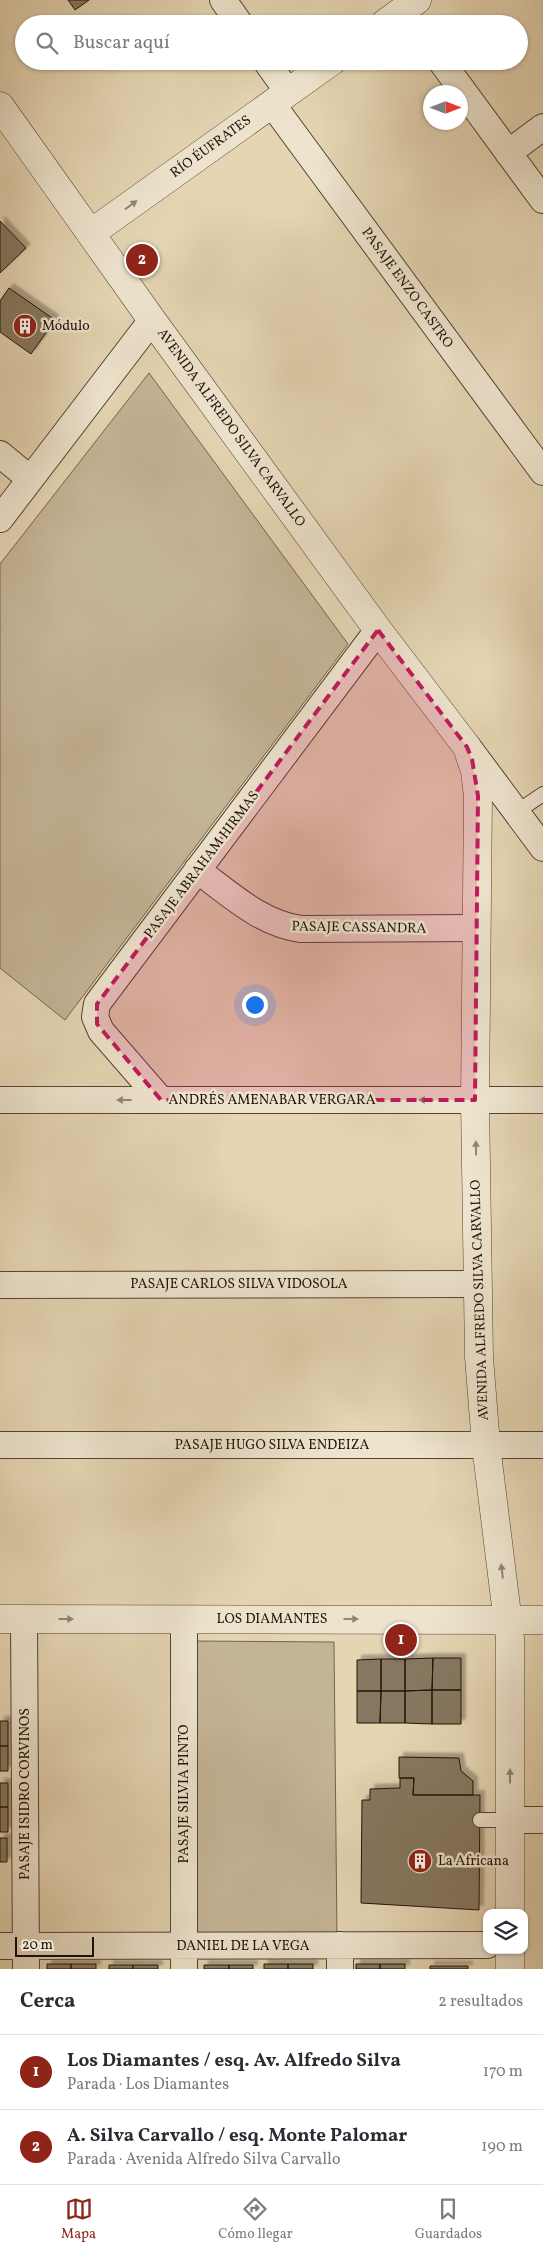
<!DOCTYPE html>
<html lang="es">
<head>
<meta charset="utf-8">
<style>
	:root { --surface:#fff; --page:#f7f7f7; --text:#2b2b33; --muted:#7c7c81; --line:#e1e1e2; --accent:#8f2418 }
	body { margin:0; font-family:Vollkorn,serif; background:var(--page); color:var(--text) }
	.controls { position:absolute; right:15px; bottom:15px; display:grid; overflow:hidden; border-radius:10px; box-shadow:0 1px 4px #0004 }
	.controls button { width:45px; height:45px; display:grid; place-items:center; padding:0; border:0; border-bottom:1px solid var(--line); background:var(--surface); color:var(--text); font:25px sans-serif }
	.compass { position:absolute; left:423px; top:85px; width:45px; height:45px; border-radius:50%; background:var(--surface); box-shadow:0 1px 4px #0004; rotate:90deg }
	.scale { position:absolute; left:15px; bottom:12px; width:79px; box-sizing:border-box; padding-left:5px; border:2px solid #201309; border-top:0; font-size:14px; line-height:18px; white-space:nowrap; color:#201309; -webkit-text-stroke:4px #eee4ce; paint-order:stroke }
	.you { position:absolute; left:254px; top:1004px; width:18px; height:18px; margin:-12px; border:4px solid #fff; border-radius:50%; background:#1a73e8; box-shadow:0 0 0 8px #1a73e833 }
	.badge { display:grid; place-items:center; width:32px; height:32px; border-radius:50%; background:var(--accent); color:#fff; font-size:16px; font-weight:700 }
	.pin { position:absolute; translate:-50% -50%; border:2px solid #fff; box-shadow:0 1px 5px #0006 }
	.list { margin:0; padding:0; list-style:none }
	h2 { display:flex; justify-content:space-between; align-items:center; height:65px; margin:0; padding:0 20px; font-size:21px }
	h2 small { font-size:16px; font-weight:400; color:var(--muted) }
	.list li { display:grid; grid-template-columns:32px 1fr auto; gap:15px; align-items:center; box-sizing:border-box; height:75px; padding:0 20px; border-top:1px solid var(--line) }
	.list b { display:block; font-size:19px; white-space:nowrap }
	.list p { margin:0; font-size:16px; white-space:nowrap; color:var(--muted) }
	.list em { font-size:16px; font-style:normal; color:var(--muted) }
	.icon { flex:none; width:28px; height:28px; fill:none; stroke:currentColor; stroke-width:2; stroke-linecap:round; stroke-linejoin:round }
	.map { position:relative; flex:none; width:543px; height:1969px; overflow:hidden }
	.search { position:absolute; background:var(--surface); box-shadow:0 1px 4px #0004; left:15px; right:15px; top:15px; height:55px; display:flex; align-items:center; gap:12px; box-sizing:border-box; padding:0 18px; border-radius:28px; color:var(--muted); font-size:19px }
	.sheet { height:215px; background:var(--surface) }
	nav { display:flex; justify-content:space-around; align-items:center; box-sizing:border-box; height:70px; border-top:1px solid var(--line); background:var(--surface); font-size:14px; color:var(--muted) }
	nav a { display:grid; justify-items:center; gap:2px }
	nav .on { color:var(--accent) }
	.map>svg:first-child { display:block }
</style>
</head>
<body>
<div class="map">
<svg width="543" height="1969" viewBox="0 0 543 1969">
	<defs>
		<filter id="shadow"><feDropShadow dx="4.5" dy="-4.5" stdDeviation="1" flood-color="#0004"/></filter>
	</defs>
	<rect width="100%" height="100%" fill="#e5d5b3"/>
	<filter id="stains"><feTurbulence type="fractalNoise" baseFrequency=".004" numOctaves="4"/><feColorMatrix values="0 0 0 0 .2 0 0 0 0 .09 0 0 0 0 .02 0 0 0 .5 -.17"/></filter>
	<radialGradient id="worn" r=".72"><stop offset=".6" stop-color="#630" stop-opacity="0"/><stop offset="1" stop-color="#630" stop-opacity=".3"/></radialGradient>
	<!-- green -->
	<path fill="#c4b496" stroke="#726450" d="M149 373 348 644 65 1020 0 968V564Z
		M192 1641 334 1642 337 1938H192Z"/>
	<!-- building -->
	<path fill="#867861" stroke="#201309" filter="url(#shadow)" d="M68 0H89L75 10Z
		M0 221 26 248 0 273Z
		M9 288 55 320 31 354 0 332V301Z
		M433 1658H461V1690H432Z
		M433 1658 432 1690 405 1691V1659Z
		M381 1659H405V1691H381Z
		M381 1659V1691H357V1660Z
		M432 1690H461V1724H432Z
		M432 1690V1724L405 1723V1691Z
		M357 1691H381L380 1723H357Z
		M381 1691H405V1723H380Z
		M0 1721H8V1746H0Z
		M0 1746H8V1771H0Z
		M399 1757 459 1758 461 1771 473 1781V1795H413L414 1778H399Z
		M400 1778H414L413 1795H480L479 1910 361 1903 362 1800H370V1789L400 1788Z
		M0 1783H8V1807H0Z
		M0 1807H8V1832H0Z
		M0 1838H7V1862H0Z
		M47 1964H71V1969H47Z
		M71 1964H96V1969H71Z
		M264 1964H288V1969H264Z
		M288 1964H313V1969H288Z
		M356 1964H380V1969H356Z
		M380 1964H405V1969H380Z
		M109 1965H133V1969H109Z
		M133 1965H158V1969H133Z
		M204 1965H229V1969H204Z
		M229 1965H253V1969H229Z
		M430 1966H468V1969H430Z"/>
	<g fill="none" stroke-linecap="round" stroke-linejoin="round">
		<!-- service casing -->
		<g stroke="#514434" stroke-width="16">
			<path id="service" d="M518 811 543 794
				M480 1820H510"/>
		</g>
		<!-- minor casing -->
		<g stroke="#514434" stroke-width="28">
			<path id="minor" d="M223 0 240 24
				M266 61 288 92
				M441 61 543 200
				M272 104 543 472
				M508 153 543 127
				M0 454 30 479
				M0 519 152 320
				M468 747 543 848
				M197 870C229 893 261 924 301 929L477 928
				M0 1100H543
				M161 1100 101 1031 95 1017 97 1004 378 630
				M0 1285 478 1284
				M0 1445H543
				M24 1619 26 1969
				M184 1619V1969
				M510 1820H543
				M0 1946 487 1945
				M340 1969V1945"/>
		</g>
		<!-- tertiary casing -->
		<g stroke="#514434" stroke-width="29">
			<path id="tertiary" d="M384 24 417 0
				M0 106 152 320 378 630 467 747 475 771 478 796 475 1100 479 1357 486 1445 510 1639V1913
				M91 233 332 61
				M0 1619 543 1620
				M510 1950V1969"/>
		</g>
		<!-- service -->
		<use href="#service" stroke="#eee4ce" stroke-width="14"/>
		<!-- minor -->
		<use href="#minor" stroke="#eee4ce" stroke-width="26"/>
		<!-- tertiary -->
		<use href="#tertiary" stroke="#eee4ce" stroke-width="28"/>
	</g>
	<!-- one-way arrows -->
	<defs><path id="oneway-solid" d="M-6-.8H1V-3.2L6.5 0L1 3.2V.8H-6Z" transform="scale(1.25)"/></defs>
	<g fill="#918675">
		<use href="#oneway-solid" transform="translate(131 205) rotate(-36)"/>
		<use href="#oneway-solid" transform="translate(124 1100) rotate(180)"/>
		<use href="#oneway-solid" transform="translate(426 1100) rotate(180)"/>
		<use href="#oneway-solid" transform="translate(476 1148) rotate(-91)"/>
		<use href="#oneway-solid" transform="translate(502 1571) rotate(-97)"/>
		<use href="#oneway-solid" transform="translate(66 1619)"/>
		<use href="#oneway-solid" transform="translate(351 1619)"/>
		<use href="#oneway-solid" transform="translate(510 1776) rotate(-90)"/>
	</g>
	<!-- marked area -->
	<path fill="#c2185b" fill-opacity="0.2" stroke="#c2185b" stroke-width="4" stroke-dasharray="10 6" stroke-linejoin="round" d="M378 630 467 747 472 759 478 796 475 1100H161L97 1024V1004Z"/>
	<!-- icons -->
	<defs>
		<g id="building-disc" transform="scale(1.25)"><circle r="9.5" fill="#8f2418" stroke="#eee4ce"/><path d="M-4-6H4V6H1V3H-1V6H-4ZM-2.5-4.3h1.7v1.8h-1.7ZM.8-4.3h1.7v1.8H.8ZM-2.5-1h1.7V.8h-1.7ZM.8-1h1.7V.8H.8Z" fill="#fff"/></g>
	</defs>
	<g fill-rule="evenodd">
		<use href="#building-disc" x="25" y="326"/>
		<use href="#building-disc" x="420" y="1861"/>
	</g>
	<g text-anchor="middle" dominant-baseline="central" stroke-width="5" stroke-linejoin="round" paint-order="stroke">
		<!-- street labels -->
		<g font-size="14" fill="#201309" stroke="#eee4ce">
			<text transform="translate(211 147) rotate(-36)">RÍO ÉUFRATES</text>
			<text transform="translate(407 288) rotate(54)">PASAJE ENZO CASTRO</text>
			<text transform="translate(231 428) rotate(54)">AVENIDA ALFREDO SILVA CARVALLO</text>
			<text transform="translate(202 865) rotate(-53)">PASAJE ABRAHAM HIRMAS</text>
			<text transform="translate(359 928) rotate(1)">PASAJE CASSANDRA</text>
			<text x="272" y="1100">ANDRÉS AMENABAR VERGARA</text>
			<text x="239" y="1284">PASAJE CARLOS SILVA VIDOSOLA</text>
			<text transform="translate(480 1300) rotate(-92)">AVENIDA ALFREDO SILVA CARVALLO</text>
			<text x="272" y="1445">PASAJE HUGO SILVA ENDEIZA</text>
			<text x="272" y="1619">LOS DIAMANTES</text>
			<text transform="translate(25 1794) rotate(-90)">PASAJE ISIDRO CORVINOS</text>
			<text transform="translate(184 1794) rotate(-90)">PASAJE SILVIA PINTO</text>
			<text x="243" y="1946">DANIEL DE LA VEGA</text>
		</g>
		<!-- poi labels -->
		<g font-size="14" fill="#201309" stroke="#eee4ce" text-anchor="start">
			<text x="42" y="326">Módulo</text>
			<text x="438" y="1861">La Africana</text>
		</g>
	</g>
	<rect width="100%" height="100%" filter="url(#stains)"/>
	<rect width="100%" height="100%" fill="url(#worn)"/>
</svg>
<div class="controls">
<button><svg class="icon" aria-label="layers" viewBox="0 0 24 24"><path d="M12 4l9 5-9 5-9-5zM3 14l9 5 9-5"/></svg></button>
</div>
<svg class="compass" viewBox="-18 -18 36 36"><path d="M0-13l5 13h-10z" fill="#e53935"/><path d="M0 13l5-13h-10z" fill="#7c7c81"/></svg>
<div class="scale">20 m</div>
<div class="you"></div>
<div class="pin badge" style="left:401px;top:1640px">1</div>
<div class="pin badge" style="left:142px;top:260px">2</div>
<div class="search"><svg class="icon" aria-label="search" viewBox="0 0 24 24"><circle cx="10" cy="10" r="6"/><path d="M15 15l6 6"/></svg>Buscar aquí</div>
</div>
<section class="sheet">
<h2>Cerca<small>2 resultados</small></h2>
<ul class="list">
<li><span class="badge">1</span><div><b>Los Diamantes / esq. Av. Alfredo Silva</b><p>Parada · Los Diamantes</p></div><em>170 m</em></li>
<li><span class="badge">2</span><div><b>A. Silva Carvallo / esq. Monte Palomar</b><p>Parada · Avenida Alfredo Silva Carvallo</p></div><em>190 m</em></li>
</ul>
</section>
<nav>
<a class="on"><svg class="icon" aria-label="map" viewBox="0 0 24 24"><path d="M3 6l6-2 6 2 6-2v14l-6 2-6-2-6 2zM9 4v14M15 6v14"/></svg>Mapa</a>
<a><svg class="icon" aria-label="directions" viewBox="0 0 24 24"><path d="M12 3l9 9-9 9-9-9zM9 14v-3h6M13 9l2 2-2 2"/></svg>Cómo llegar</a>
<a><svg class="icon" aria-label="saved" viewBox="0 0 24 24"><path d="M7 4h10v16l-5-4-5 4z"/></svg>Guardados</a>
</nav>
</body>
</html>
